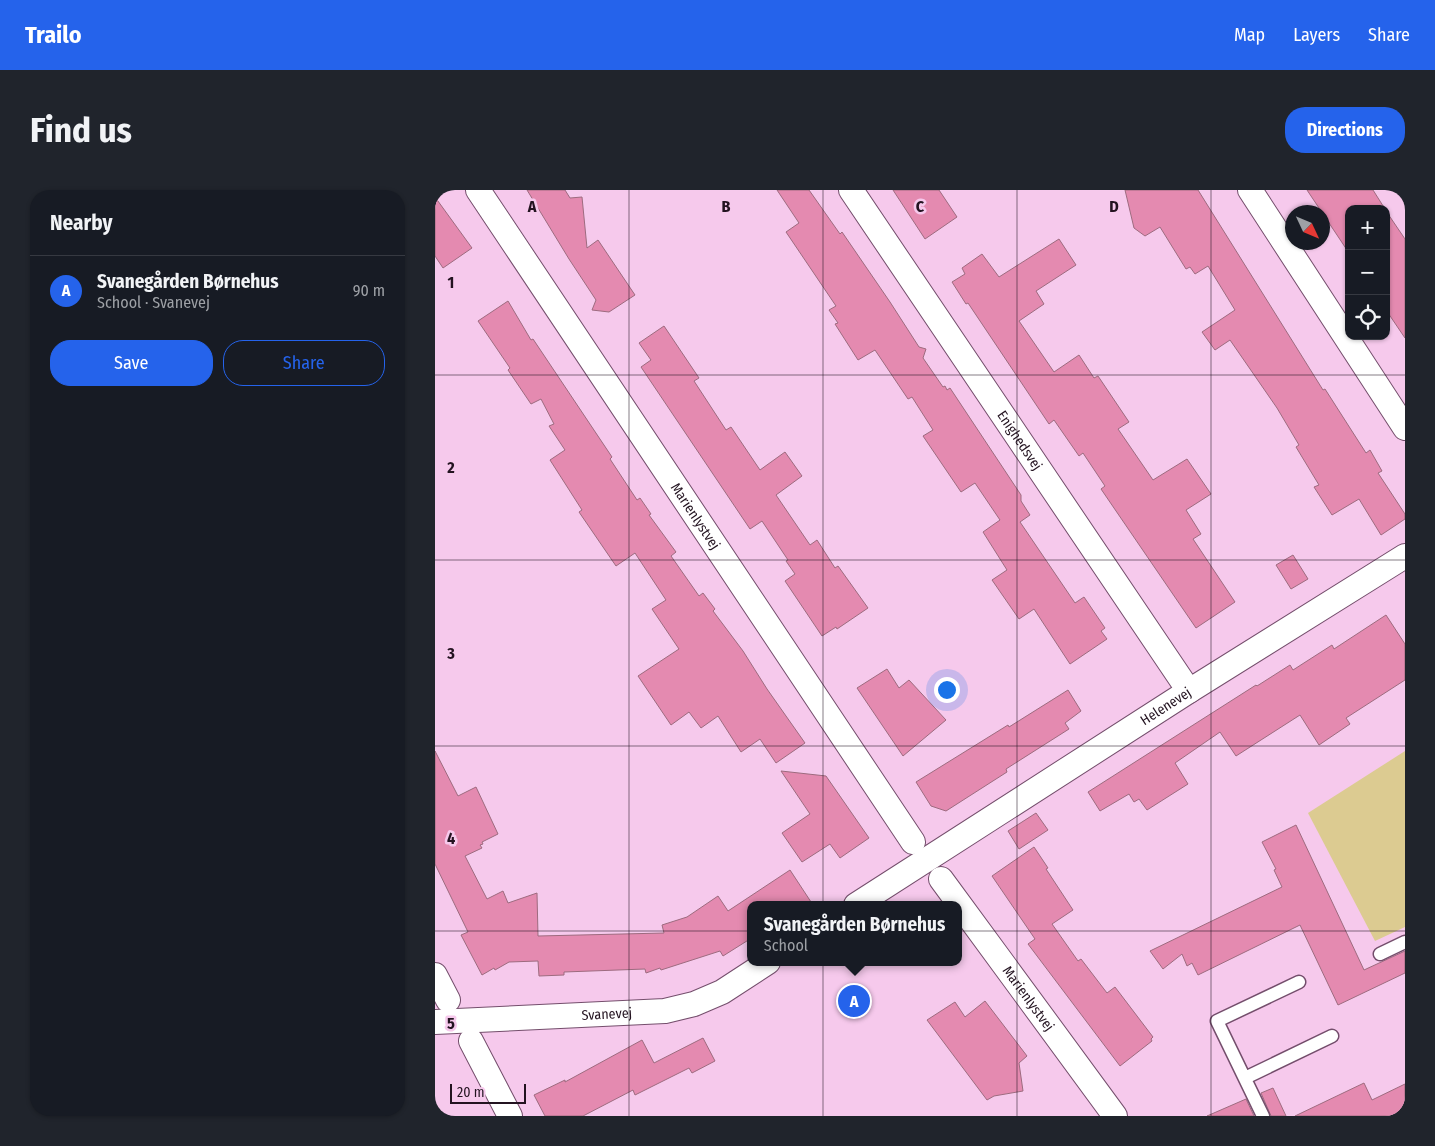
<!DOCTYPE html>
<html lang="en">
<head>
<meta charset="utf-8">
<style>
	:root { --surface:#171b24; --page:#20242c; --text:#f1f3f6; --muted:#9ea1a6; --line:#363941; --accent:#2563eb }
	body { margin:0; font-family:"Fira Sans Condensed",sans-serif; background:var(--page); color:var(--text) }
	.controls { position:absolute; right:15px; top:15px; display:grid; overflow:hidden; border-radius:10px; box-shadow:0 1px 4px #0004 }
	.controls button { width:45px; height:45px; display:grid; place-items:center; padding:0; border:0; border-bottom:1px solid var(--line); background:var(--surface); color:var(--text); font:25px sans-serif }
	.compass { position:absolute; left:850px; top:15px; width:45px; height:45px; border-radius:50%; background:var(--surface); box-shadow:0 1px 4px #0004; rotate:134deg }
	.scale { position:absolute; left:15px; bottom:12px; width:76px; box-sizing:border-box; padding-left:5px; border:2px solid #231320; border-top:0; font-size:14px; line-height:18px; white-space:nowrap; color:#231320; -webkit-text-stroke:4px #f6c9ec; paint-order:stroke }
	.you { position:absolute; left:511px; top:499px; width:18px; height:18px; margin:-12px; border:4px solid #fff; border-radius:50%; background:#1a73e8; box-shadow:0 0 0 8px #1a73e833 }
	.badge { display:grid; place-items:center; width:32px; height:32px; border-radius:50%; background:var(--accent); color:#fff; font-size:16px; font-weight:700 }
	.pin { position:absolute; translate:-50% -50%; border:2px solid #fff; box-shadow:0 1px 5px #0006 }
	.popup { position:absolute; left:312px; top:711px; width:215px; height:65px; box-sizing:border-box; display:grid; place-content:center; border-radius:10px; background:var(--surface); filter:drop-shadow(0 1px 4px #0005); font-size:16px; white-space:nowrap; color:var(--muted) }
	.popup b { font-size:19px; color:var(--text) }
	.popup::after { content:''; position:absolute; left:50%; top:100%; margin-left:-10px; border:10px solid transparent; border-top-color:var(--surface) }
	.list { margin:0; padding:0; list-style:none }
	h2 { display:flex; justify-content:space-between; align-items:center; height:65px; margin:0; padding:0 20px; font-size:21px }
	h2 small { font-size:16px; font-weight:400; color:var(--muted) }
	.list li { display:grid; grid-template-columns:32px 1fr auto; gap:15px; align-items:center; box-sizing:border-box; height:70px; padding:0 20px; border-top:1px solid var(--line) }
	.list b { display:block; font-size:19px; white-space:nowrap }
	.list p { margin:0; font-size:16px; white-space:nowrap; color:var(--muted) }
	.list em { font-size:16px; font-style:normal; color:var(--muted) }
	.actions { display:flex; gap:10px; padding:15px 20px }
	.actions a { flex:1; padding:11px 0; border:1px solid var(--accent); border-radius:20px; text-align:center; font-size:18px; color:var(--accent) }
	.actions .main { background:var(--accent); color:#fff }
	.icon { flex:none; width:28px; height:28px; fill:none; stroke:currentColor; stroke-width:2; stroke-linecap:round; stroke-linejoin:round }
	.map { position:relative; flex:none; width:970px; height:926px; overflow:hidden; border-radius:20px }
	header { display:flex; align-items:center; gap:30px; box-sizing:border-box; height:70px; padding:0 25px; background:var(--accent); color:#fff }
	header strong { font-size:24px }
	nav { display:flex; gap:28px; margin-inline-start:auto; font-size:18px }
	.intro { display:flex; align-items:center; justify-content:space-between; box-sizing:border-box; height:120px; padding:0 30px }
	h1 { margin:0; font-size:35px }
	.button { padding:12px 22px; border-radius:20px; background:var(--accent); color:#fff; font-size:18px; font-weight:700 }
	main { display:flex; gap:30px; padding:0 30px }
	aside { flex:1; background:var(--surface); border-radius:20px; box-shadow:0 1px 4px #0004 }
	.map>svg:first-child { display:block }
</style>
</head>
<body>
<header>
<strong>Trailo</strong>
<nav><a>Map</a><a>Layers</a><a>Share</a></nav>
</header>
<div class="intro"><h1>Find us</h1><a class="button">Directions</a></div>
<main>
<aside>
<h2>Nearby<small></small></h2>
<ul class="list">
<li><span class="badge">A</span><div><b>Svanegården Børnehus</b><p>School · Svanevej</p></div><em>90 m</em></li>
</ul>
<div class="actions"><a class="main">Save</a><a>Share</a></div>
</aside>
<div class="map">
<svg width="970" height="926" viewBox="0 0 970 926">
	<rect width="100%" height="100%" fill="#f6c9ec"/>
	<!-- green -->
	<path fill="#dccb91" d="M970 561V737L940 751 873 623Z"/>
	<!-- building -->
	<path fill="#e48ab0" stroke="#9d6b7f" d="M92 0H130L135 8 147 7 152 58 163 50 200 105 174 122 157 120 161 110 134 69Z
		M342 0H374L405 44 407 42 455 112 484 157 491 159 488 168 508 197 510 196 512 200 515 198 586 305V311L595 325 585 332 640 413 649 407 670 438 666 441 672 449 635 474 599 419 584 429 557 390 572 380 548 342 565 330 540 293 526 302 488 246 498 240 477 207 473 209 440 160 423 170 400 134 403 133 394 120 401 116 351 42 364 33Z
		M458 0H504L522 27 490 49Z
		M690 0H763L888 200 890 199 931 263 935 260 947 281 943 283 970 324V329L946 345 924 309 897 325 879 297 884 295 861 257 864 255 842 218 795 150 780 160 767 142 800 120 773 76 760 84 755 77 751 79 725 37 710 46 699 38Z
		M872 0H938L950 19H914V63Z
		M0 7 37 58 8 78 0 66Z
		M951 21 970 49V148L951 120Z
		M624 49 641 75 601 101 609 114 584 131 619 182 644 165 659 188 663 186 694 232 683 239 718 290 752 269 776 304 751 320 766 344 758 349 800 412 761 438 666 299 670 296 648 263 644 266 619 230 614 234 533 113 531 114 517 92 530 84 527 78 547 64 564 87Z
		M73 111 96 150 98 149 177 267 175 269 202 310 205 308 216 324 214 325 241 362 236 366 264 406 268 403 280 419 278 421 308 461 332 499 370 553 341 573 325 549 306 562 283 526 266 538 254 522 236 535 203 486 244 459 217 419 231 410 200 363 181 376 144 322 147 320 115 270 130 260 114 236 119 234 106 209 96 214 73 180 75 178 43 131Z
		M229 136 264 188 259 191 291 240 296 237 325 280 350 262 367 286 341 305 375 355 382 350 400 378 403 376 433 418 402 439 401 437 387 446 350 391 360 384 351 371 353 370 327 331 315 339 206 177 216 170 204 153Z
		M858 365 873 389 856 399 841 375Z
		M951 425 970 454V490L911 528 915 534 884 555 865 525 801 566 785 542 740 573 753 594 712 620 704 609 699 612 694 604 665 621 653 602 821 495 822 496 855 475 858 480 897 455 899 459Z
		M452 479 464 498 474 490 511 530 468 566 422 498Z
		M633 500 646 521 630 533 634 539 571 579 572 582 511 621 496 616 481 592 573 535 574 537Z
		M0 561 23 606 41 597 63 644 47 652 48 654 45 655 47 658 30 666 52 709 68 701 73 713 102 703 103 746 229 743 227 735 252 727 283 706 293 721 355 680 378 715H315V749L288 766 285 761 226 780 225 778 211 783 210 779 129 782V785L104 786 103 771 74 772 60 780 59 778 47 785 26 745 33 742 0 674Z
		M346 581 391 586 434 648 405 668 395 654 367 672 347 643 375 624Z
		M601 623 613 640 584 659 573 641Z
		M861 635 929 780 970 761V783L903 815 865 735 763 785 757 773 752 776 747 764 728 779 715 761 847 697 839 680 841 679 827 652Z
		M599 657 613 678 611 679 638 720 617 734 643 771 646 769 672 803 680 797 718 847 716 849 717 851 685 876 593 754 600 749 557 686Z
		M550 811 592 866 584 873 588 901 559 906 552 910 492 830 520 812 530 827Z
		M268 848 280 871 257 883 254 878 200 905 198 900 148 926H110L99 905 130 890V892L207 850 219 873Z
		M929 893 937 910 970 894V926H860Z
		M838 898 851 926H836L826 903Z
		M811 909 819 926H772Z"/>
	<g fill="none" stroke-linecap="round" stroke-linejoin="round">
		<!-- lane casing -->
		<g stroke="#744e6c" stroke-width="15">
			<path id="lane" d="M945 764 970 752
				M810 888 897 846
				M828 926 782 831 864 792"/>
		</g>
		<!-- street casing -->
		<g stroke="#744e6c" stroke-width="26">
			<g id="street">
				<path id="s1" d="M43 0 478 652"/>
				<path id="s2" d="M416 0 754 501"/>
				<path d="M815 0 970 238"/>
				<path id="s3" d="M506 689 680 926"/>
				<path id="s4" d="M421 715 754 501 970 366"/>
				<path d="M0 785 13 810"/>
				<path id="s5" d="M0 832 230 821 259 814 287 802 333 772"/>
				<path d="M36 851 75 926"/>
			</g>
		</g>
		<!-- lane -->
		<use href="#lane" stroke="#fff" stroke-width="12"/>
		<!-- street -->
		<use href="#street" stroke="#fff" stroke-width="24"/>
	</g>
	<!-- grid -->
	<path fill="none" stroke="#231320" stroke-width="1" stroke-opacity="0.55" d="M194 0V926M388 0V926M582 0V926M776 0V926M0 185H970M0 370H970M0 556H970M0 741H970"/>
	<g text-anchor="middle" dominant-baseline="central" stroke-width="5" stroke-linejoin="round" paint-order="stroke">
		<!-- street labels -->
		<g font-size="14" fill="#231320" stroke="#f6c9ec">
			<text stroke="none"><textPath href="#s2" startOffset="302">Enighedsvej</textPath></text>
			<text stroke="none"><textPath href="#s1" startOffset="392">Marienlystvej</textPath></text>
			<text stroke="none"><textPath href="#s4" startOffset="368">Helenevej</textPath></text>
			<text stroke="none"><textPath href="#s3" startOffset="148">Marienlystvej</textPath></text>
			<text stroke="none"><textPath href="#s5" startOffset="172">Svanevej</textPath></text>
		</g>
	</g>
	<g font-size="16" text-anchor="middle" font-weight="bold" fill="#231320" stroke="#f6c9ec" stroke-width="5" stroke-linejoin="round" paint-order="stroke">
		<text x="97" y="22">A</text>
		<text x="291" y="22">B</text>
		<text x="485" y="22">C</text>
		<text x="679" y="22">D</text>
		<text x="16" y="98">1</text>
		<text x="16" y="283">2</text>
		<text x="16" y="469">3</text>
		<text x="16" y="654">4</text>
		<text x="16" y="839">5</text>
	</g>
</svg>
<div class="controls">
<button>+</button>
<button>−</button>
<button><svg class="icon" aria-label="locate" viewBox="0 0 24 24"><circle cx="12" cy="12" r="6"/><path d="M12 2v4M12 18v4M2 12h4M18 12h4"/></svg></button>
</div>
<svg class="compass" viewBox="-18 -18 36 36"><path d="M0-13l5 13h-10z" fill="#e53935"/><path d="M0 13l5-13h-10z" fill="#9ea1a6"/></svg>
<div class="scale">20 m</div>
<div class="you"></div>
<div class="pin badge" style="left:419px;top:811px">A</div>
<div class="popup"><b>Svanegården Børnehus</b>School</div>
</div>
</main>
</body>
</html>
